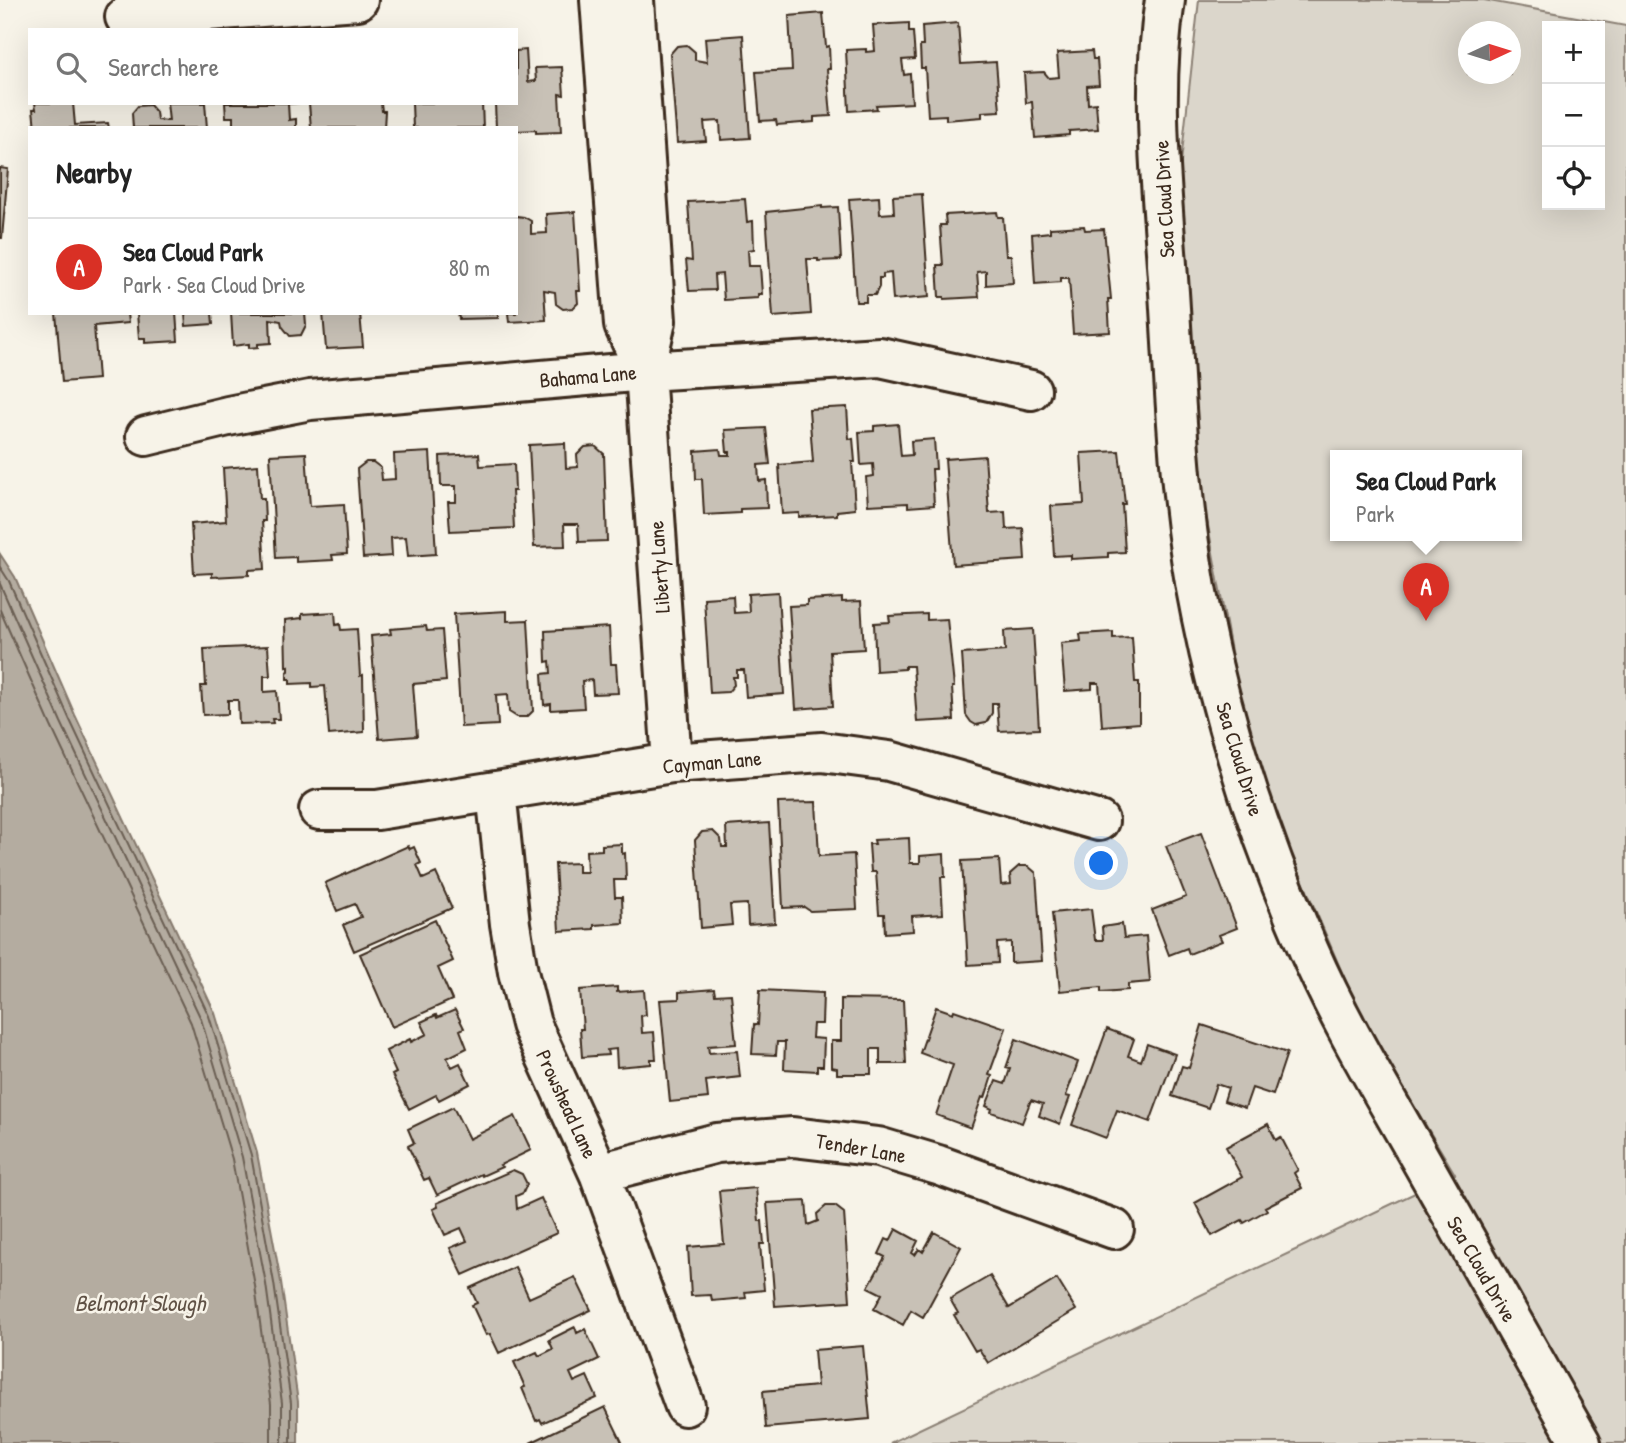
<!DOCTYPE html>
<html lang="en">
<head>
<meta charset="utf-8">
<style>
	:root { --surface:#fff; --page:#f2f2f2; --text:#222; --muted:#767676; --line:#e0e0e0; --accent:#d93025 }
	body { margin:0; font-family:"Patrick Hand",sans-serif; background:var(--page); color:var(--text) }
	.controls { position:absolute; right:21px; top:21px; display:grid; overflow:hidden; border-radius:0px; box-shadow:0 7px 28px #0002 }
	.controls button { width:63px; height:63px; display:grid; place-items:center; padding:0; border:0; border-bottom:2px solid var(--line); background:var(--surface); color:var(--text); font:35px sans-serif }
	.compass { position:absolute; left:1458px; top:21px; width:63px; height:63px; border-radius:50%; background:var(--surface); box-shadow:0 7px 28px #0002; rotate:86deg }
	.you { position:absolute; left:1102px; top:864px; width:24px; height:24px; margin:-18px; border:5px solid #fff; border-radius:50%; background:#1a73e8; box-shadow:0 0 0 10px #1a73e833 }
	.badge { display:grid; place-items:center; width:46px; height:46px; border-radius:50%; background:var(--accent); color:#fff; font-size:23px; font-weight:700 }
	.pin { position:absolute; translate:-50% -58px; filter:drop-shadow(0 2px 4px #0008) }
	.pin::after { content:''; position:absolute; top:37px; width:24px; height:21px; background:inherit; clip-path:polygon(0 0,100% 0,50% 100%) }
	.popup { position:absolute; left:1330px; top:450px; width:192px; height:91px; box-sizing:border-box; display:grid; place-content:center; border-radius:0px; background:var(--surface); filter:drop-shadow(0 2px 5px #0005); font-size:23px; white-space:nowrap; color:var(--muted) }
	.popup b { font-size:26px; color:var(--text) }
	.popup::after { content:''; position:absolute; left:50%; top:100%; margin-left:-14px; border:14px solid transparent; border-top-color:var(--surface) }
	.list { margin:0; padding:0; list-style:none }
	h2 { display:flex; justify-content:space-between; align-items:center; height:91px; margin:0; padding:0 28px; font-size:30px }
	h2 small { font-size:23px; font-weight:400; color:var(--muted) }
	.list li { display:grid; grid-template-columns:46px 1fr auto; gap:21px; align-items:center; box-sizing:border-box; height:98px; padding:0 28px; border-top:2px solid var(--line) }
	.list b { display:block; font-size:26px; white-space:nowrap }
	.list p { margin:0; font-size:23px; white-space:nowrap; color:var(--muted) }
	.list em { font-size:23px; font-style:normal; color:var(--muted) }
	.icon { flex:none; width:38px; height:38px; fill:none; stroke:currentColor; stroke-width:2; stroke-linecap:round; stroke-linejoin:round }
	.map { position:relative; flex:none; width:1626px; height:1443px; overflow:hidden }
	.search { position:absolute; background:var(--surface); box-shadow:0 7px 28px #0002; left:28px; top:28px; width:490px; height:77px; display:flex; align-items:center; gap:18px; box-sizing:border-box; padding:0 24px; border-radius:0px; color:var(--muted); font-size:26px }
	.panel { position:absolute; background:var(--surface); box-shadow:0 7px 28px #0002; left:28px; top:126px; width:490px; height:189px; border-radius:0px }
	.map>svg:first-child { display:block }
</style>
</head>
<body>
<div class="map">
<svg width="1626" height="1443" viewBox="0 0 1626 1443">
	<rect width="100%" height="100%" fill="#f7f3e8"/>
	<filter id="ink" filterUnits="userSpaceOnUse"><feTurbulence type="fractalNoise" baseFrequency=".0143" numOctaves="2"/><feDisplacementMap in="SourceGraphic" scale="14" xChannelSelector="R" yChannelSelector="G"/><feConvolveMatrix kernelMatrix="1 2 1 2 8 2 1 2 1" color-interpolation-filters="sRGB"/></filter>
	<g filter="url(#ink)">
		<!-- green -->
		<path fill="#dbd6cb" stroke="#8b8074" stroke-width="2" fill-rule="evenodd" d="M1199 0H1484L1626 26V1443H890L1455 1174 1362 1019 1251 760 1200 482 1179 180ZM1547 26H1600V205H1547ZM1468 32H1510V74H1468ZM1335 455H1517V535H1335Z"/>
		<!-- water -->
		<path fill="#b4aca0" stroke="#84786c" stroke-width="2" d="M0 554 15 577 75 715 215 1013 257 1153 281 1282 298 1402V1443H0Z"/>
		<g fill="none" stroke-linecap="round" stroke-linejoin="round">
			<!-- shore -->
			<path stroke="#6b5e52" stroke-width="2" d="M0 567 9 581 69 718 209 1016 251 1155 274 1283 291 1403V1443
				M0 584 61 722 201 1019 242 1157 266 1284 282 1403V1443
				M0 610 51 726 191 1023 232 1159 255 1286 271 1404V1443"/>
		</g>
		<!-- building -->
		<path fill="#c8c1b6" stroke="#3b2a1e" stroke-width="2" d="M823 13 826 47 829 46 830 69H827L831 116 814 117V122L777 125 776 120 760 121 756 72 792 70 789 16Z
			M909 23V32H913L915 59 902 60 904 75 910 74 912 103 876 105 877 109 849 111 846 50 866 49V52L875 51 873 25Z
			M958 23 961 64 996 62 1000 111 982 112V117L946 120V115L928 116 925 68H921L920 46H923L922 26Z
			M743 35 750 138 721 140 720 121 704 122 706 141 677 143 670 54 677 46 687 45 695 52V60L707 62 705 38Z
			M526 50 528 82 536 81 535 68 562 67 564 95 559 94 561 132 536 133V130L516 131V128H496L495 103H516V51Z
			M1092 51 1093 59H1097L1099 85 1087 86 1088 104 1096 103 1098 129 1069 131V135L1035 138 1032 102 1026 103 1024 73 1044 72 1049 78 1059 77 1057 53Z
			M35 103H73L75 125 108 123 109 128H35L33 109H36Z
			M167 103H205L207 128H133L132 113 138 106 150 105 156 112 157 120 169 121Z
			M225 103H300L288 104 289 120 296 119V128H233V117H226Z
			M309 103H381L382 111H385L384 128H311Z
			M412 103H482L483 128H413Z
			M0 168 8 169 2 238H0Z
			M922 194 929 297 893 300 891 273 883 274V278H879V287L875 295H866V302H856L849 199 879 197 880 214 894 213 893 196Z
			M745 199 747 222 753 221 754 249 748 250 749 266H760L762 294H758V298L724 300 722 274 714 275 715 290 689 291 686 260 692 261 688 202Z
			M822 206V208L838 207 841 260 818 261V259H807L811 314 773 317 766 212Z
			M575 212 580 291H577L578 303 573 308 563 309 556 304 555 292 544 290 546 320 509 322 508 313H516V216L524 217 531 221V234L547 233 546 214Z
			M997 212 998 217H1003L1006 255H1011L1013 283 986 285V271L977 272 979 297 944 299V297H939L937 265H943L940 225H946L945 215Z
			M1084 226 1085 230 1104 229 1111 299H1108L1110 332 1073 334 1069 278H1061V282L1035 284 1032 234 1050 232V228Z
			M56 313H127L128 323 94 326 98 379 62 382Z
			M137 313H176L178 341 145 343V338H139Z
			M185 313H212L213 324 186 326Z
			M231 313H305L306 325 301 335 290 336 282 326 281 321 270 319 271 343 258 344V347L249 348V344L233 346Z
			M323 313H360L363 347 326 349Z
			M458 313H498V318L459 319Z
			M847 407 849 439 853 438 855 462H852L855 509 837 511V515L799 517V513L782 514 779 465 813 462 809 409Z
			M898 424 901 456 912 455 911 441 934 439 936 469H932L934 505 908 507V503L868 505 866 477 874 476 873 464 861 465 859 432 874 431V426Z
			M766 428 770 464 758 465 759 481 766 480 767 508 740 509V513L704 515 702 479H696L695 451 720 449 721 455H730V452H727L725 430Z
			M565 443 566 468 578 467 577 455 585 447 595 446 604 454 607 541 579 542 578 524H564L565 546 534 547 529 445Z
			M1119 451 1125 504H1122L1125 552 1108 553V557L1071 559V555L1054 556 1051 506 1084 504 1081 453Z
			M430 452 436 554 408 556 406 537 391 538 392 556 363 558 357 469 366 462H373L381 468 382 480 395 479 394 454Z
			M306 453 310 506 344 504 347 554 332 555 333 560 296 562V557L276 558 270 455Z
			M479 454 480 466 514 464 515 491H512L514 528 450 531 448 502H456V486H441L440 456Z
			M985 456 989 513 1005 512 1006 529 1023 528 1025 560 953 565 945 459Z
			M258 465 260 499H264L265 521H262L265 569 249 570V575L212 577V573L194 574 191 524 226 521 223 468Z
			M778 592 784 694 746 697 744 670H737V677H733L734 685 728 692 710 693 704 598 733 596 734 613 749 612 748 594Z
			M842 598V602L861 601 864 649 830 651 833 706 796 709 789 606 807 605V600Z
			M507 611V621L528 620 533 711 527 717H517L509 712 508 694 496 695 498 725 461 727 454 614Z
			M335 612 336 625 340 624 341 630 357 629 360 676 363 675 364 732 329 735 325 686 312 687V683L290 684V679H287V672L289 671V666L286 667 285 620 302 618V614Z
			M927 614V620L947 619 954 687H952L954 720 917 722 913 666H905V669L876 671 874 623 890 622 889 616Z
			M426 626 427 631 442 630 446 681 413 684 417 736 379 739 371 636 391 634 390 629Z
			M609 627 611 664H616L618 693 593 694 592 680 582 681 584 708 551 710V704L544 705 542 674 551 673 550 661 546 662 545 631Z
			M1033 629 1039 729 999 731 997 703H992V713L986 723 976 725 971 722 966 715 962 654 1005 651 1004 631Z
			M1113 632V638L1132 637 1135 682H1139V723L1102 726 1099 683H1092V689L1065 691 1061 643 1081 641 1080 634Z
			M268 646 270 676H264V692L277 691 279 719H272L273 723 239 724 238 700H228V714L203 715 201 686H206L204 649Z
			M816 802 819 856 854 854 857 909 810 911 804 907 783 908 778 803Z
			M769 823 775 923 748 925 747 904 730 905 732 925 701 928 695 840 702 832 713 831 721 839 722 847H727L726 826Z
			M1201 833 1237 928 1219 935 1222 941 1189 954 1187 948 1169 955 1152 910 1186 897 1166 846Z
			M909 838 910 863H920V856L944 854 945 877H941L943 914 912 916 913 931 885 933 884 914H879L876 872H871L869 844H875L874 840Z
			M622 844V854L625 853 626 880H614L615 897H622L623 923 594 925V929L559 931 555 864 578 863V872H587L586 851 602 850V845Z
			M408 846 410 849 414 847 421 863 417 865 423 879 436 873 452 908 354 951 343 925 361 917 355 904 337 911 325 883Z
			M999 859 1001 885 1011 884 1010 874 1019 866H1028L1036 873 1042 961 1011 963V942L997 943 998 963 968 965 962 861Z
			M1091 909 1095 940H1103L1102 927 1122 924 1124 938 1146 936 1150 982 1128 984V990L1101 992V987L1060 991 1052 913Z
			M435 920 453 961 438 968 452 1000 392 1027 360 954Z
			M617 987V992L644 990 646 1015 641 1016 642 1033 654 1032 656 1059H651V1064L617 1067 616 1049 607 1050 608 1055 582 1057 580 1029H583L580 990Z
			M714 989 715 995 731 994 736 1044 708 1046 709 1053 737 1051 740 1077 706 1081 708 1098 670 1102 660 1000 679 999V992Z
			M760 990 823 993 822 1024H813L812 1038 824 1039 823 1066H817V1071L784 1069 785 1042H777L776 1055 752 1054 754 1024 758 1025Z
			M841 999 903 1000 906 1064H880V1049H871V1074H837V1068L831 1067V1041H841Z
			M936 1007 953 1013 954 1010 1006 1028 989 1075 992 1076 985 1098 982 1097 971 1128 936 1115 953 1065 920 1053Z
			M455 1010 464 1028 460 1030 467 1048 447 1058 452 1067 460 1063 470 1084 439 1100 436 1095 409 1109 392 1075 396 1073 386 1051 410 1039 411 1042 427 1034 421 1022 436 1015 437 1018Z
			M1202 1025 1287 1053 1273 1095 1252 1088 1245 1108 1224 1101 1228 1088 1216 1084 1208 1108 1172 1096 1182 1066 1189 1068Z
			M1107 1029 1134 1039 1128 1056 1141 1061 1147 1044 1175 1054 1150 1122 1117 1110 1106 1138 1072 1125Z
			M1016 1039 1078 1062 1066 1096 1070 1097 1060 1124 1039 1116 1043 1104 1031 1100 1022 1123 991 1112 992 1109 986 1106 996 1081 1005 1084 1010 1069 1006 1068Z
			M453 1107 469 1139 515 1116 531 1150 500 1165 502 1167 482 1176 481 1174 437 1195 429 1178 424 1180 408 1146 414 1143 408 1129Z
			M1268 1124 1276 1140 1281 1137 1298 1170 1294 1173 1302 1188 1265 1207 1267 1210 1244 1223 1242 1220 1212 1236 1195 1203 1242 1177 1226 1147Z
			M513 1170 522 1174 527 1184 523 1193 516 1196 517 1209 541 1198 557 1233 463 1275 450 1248 467 1241 461 1228 445 1235 433 1209 438 1207 437 1203Z
			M756 1188 759 1221H762L764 1244H760L764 1290 745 1292 746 1298 712 1301 711 1295 691 1296 688 1247 724 1244 719 1191Z
			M806 1201 808 1225 818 1221 817 1214 826 1206H835L844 1213 850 1301 775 1306 767 1203Z
			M896 1229 918 1241 912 1253 915 1255 919 1249 923 1252 934 1232 961 1247 923 1317 911 1310 903 1325 874 1309 882 1294 868 1287 885 1257 879 1254 886 1239 890 1241Z
			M515 1267 529 1298 575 1277 591 1310 499 1353 490 1334 486 1335 472 1305 477 1303 470 1288Z
			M990 1276 1009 1308 1057 1279 1076 1310 988 1363 979 1349 975 1351 954 1315 958 1313 950 1299Z
			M575 1327 577 1333 585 1329 599 1359 570 1373 574 1382 587 1376 597 1398 542 1423 540 1419 536 1421 522 1388 525 1387 514 1362 537 1352 539 1356 553 1349 549 1340Z
			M863 1346 870 1419 766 1428 763 1391 817 1386 814 1350Z
			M605 1407 622 1442 620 1443H530Z"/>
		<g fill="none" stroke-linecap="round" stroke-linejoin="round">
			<!-- minor casing -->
			<g stroke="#3b2a1e" stroke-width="44">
				<path id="minor" d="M600 0 624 325 645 371
					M634 0 656 321 645 371 672 763
					M1165 0C1149 101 1164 206 1170 308 1176 410 1180 513 1201 614 1224 729 1262 843 1309 951 1340 1022 1380 1088 1418 1155 1472 1251 1526 1347 1581 1443
					M125 17 358 0
					M146 436 228 416 310 400 645 371 880 357 1031 390
					M496 791 510 924 518 972 531 1024 599 1173 685 1406
					M319 810H377L672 763 822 752 889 761 1099 821
					M599 1173 717 1143 793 1137 878 1147 938 1165 1114 1229"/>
			</g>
			<!-- minor -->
			<use href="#minor" stroke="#f7f3e8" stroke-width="38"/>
		</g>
	</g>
	<g text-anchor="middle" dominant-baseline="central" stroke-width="5" stroke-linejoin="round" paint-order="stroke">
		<!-- street labels -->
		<g font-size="21" fill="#3b2a1e" stroke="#f7f3e8">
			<text transform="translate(1164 199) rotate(-93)">Sea Cloud Drive</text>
			<text transform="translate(588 376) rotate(-5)">Bahama Lane</text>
			<text transform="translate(659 567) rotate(-94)">Liberty Lane</text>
			<text transform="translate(1240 759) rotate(73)">Sea Cloud Drive</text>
			<text transform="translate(712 762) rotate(-5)">Cayman Lane</text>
			<text transform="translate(567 1104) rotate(65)">Prowshead Lane</text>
			<text transform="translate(861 1148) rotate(10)">Tender Lane</text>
			<text transform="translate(1482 1269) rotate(60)">Sea Cloud Drive</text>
		</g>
		<!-- water labels -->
		<g font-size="23" font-style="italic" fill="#5f5145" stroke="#f7f3e8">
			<text x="140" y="1302">Belmont Slough</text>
		</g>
	</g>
</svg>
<div class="controls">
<button>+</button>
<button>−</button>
<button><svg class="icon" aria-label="locate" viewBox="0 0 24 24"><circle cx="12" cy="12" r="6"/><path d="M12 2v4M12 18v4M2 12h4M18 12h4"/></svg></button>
</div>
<svg class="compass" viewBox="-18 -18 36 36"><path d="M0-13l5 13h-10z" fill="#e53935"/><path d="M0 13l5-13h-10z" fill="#767676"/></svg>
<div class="you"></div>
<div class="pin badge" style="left:1426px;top:621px">A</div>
<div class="popup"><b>Sea Cloud Park</b>Park</div>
<div class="search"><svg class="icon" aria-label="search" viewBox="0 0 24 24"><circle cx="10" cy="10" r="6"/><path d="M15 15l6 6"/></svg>Search here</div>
<section class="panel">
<h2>Nearby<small></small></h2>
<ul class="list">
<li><span class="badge">A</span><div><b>Sea Cloud Park</b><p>Park · Sea Cloud Drive</p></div><em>80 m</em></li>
</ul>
</section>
</div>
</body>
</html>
